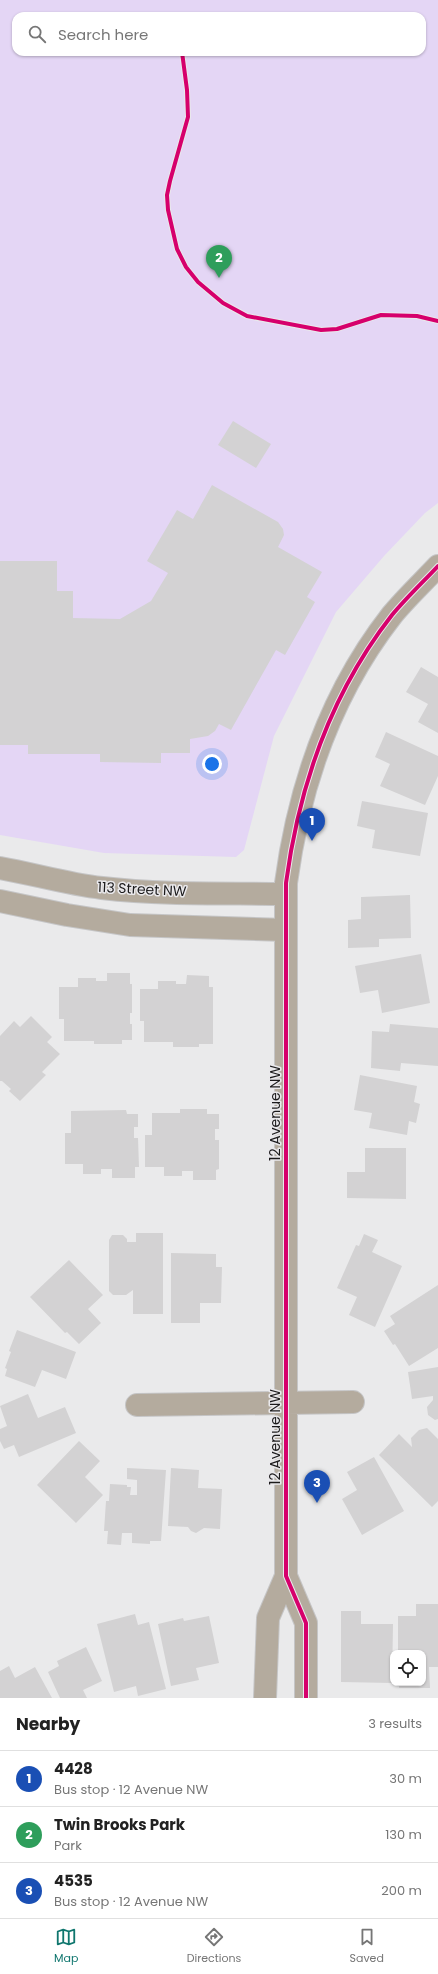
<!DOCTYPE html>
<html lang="en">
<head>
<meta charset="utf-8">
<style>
	:root { --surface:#fff; --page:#f2f2f2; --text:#222; --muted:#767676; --line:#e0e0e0; --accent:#0f766e }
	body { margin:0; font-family:Poppins,sans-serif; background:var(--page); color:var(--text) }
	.controls { position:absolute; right:12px; bottom:12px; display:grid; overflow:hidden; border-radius:8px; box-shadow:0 1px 3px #0004 }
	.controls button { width:36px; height:36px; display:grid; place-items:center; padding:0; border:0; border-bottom:1px solid var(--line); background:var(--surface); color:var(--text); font:20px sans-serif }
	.you { position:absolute; left:212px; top:764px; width:14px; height:14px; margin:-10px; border:3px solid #fff; border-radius:50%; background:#1a73e8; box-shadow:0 0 0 6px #1a73e833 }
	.badge { display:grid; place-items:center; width:26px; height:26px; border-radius:50%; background:var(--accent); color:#fff; font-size:13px; font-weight:700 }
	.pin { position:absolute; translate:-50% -33px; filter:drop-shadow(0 1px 2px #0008) }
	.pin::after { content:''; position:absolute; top:21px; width:14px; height:12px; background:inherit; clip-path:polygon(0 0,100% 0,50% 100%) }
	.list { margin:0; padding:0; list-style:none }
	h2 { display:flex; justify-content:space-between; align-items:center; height:52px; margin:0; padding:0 16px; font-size:17px }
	h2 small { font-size:13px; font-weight:400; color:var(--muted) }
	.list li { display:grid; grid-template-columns:26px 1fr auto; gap:12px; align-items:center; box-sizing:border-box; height:56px; padding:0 16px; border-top:1px solid var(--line) }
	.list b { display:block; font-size:15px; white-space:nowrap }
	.list p { margin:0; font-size:13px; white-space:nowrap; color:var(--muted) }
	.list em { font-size:13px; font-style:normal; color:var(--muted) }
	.icon { flex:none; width:22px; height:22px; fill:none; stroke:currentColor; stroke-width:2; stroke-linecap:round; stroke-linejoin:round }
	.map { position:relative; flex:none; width:438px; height:1698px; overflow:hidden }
	.search { position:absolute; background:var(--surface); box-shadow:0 1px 3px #0004; left:12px; right:12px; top:12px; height:44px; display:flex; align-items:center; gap:10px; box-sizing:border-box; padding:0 14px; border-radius:12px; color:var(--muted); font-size:15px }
	.sheet { height:220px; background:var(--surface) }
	nav { display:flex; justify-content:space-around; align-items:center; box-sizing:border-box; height:56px; border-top:1px solid var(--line); background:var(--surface); font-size:11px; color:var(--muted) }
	nav a { display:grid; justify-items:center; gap:2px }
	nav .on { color:var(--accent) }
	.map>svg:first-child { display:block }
</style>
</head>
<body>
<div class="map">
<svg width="438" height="1698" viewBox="0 0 438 1698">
	<rect width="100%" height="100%" fill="#eaeaeb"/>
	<!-- green -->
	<path fill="#e4d6f5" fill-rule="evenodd" d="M0 0H438V503L425 513 384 556 336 612 274 736 244 850 236 857 104 853 0 835ZM16 16H422V52H16Z"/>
	<!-- building -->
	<path fill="#d3d2d3" d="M233 421 271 444 256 468 218 445Z
		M212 485 278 522 283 529 284 535 278 547 322 572 307 597 315 602 285 655 276 650 231 730 219 724 215 731 208 736 190 739V753H161V763L100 762V754H28V745H0V561H57V591H73V618L120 619 151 601 168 573 147 561 177 510 193 519Z
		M421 667 438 677V733L418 722 428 704 406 692Z
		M386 732 438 756V776L425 805 380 786 390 764 375 757Z
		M362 801 428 813 420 856 372 848 375 830 357 826Z
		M410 895 411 938 379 939V947L348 948V920L361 919V897Z
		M421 954 430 1003 382 1013 378 990 360 993 355 966Z
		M107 973H130V984H132V1013H130V1024H132V1040H122V1044H94V1041H64V1019H59V987H78V978H96V981H107Z
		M187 975 209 976V987H213V1044H199V1047H173V1042H144V1021H140V989H158V981H176V984H186Z
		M31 1016 52 1037 47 1042 60 1054 42 1072 46 1075 20 1101 9 1091 11 1089 2 1081H0V1036L14 1021 20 1027Z
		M390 1024 438 1028V1066L401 1063 400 1071 371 1068 372 1031 389 1032Z
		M360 1075 417 1086 414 1102 420 1104 416 1123 409 1121 407 1135 369 1128 372 1113 354 1110Z
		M180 1109H207V1114H219V1129H215V1140H219V1169L216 1170V1180H193V1171H182V1176H164V1167H145V1135H152V1113H180Z
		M126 1110 127 1114H138V1127H134V1138H138L139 1167H135V1178H112V1169H101V1174H83V1164H65V1133H71V1111Z
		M365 1148H406V1199L347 1198V1172H365Z
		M136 1233H163V1314H133V1290L126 1295H113L109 1291V1240L112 1235H123L127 1239V1242H136Z
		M364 1234 378 1240 372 1252 402 1266 375 1327 349 1315 357 1297 337 1288 356 1245 359 1246Z
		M171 1253 216 1254V1267H222L221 1303H200V1323H171Z
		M69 1260 103 1295 88 1309 101 1323 79 1344 67 1332 65 1333 30 1297Z
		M438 1285V1348L409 1366 395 1344 393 1345 384 1331 395 1324 390 1316Z
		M17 1330 76 1352 66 1379 42 1370 35 1387 5 1376 7 1369 5 1368 11 1352 9 1351Z
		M438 1367V1419L435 1420 428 1415 427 1407 433 1400V1396L412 1399 408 1372Z
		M28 1394 38 1418 65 1407 76 1433 19 1457 14 1445 4 1449 0 1441V1429L7 1426 0 1406Z
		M427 1428 438 1439V1501L432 1507 379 1455 399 1434 412 1447 411 1438 419 1430Z
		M79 1441 100 1461 85 1477 103 1495 76 1523 37 1485Z
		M374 1457 404 1511 362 1535 342 1499 357 1490 347 1472Z
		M127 1468 166 1470 161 1541H150V1544L132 1543V1533H122L121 1545 107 1544 108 1531H104L106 1501H109L110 1484 127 1485V1487H131L130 1495H137V1480L127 1479Z
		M171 1468 199 1470 198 1488 222 1489 220 1529 204 1528 196 1533 191 1531 188 1527 168 1526Z
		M416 1604H438V1667H429L430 1688H399V1683H423V1653H398V1616H416Z
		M341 1611H361V1624H393L392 1683 341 1682Z
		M135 1614 138 1625 149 1622 166 1689 138 1696 136 1686 114 1692 97 1624Z
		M209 1616 219 1663 196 1668 199 1680 171 1686 158 1624 183 1618 184 1621Z
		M86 1647 102 1681 83 1690 87 1698H60L48 1672 59 1666 57 1661Z
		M9 1666 15 1678 35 1667 52 1698H0V1671Z"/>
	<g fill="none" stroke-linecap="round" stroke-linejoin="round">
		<!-- minor casing -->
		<g stroke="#c5c5c6" stroke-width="24">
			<path id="minor" d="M0 868C34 874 67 884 102 888 163 895 225 893 286 894
				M0 901 67 915 130 925 285 930
				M137 1405 353 1402
				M265 1698 268 1618 286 1576
				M306 1698V1623L286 1576V883C299 786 331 693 392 615 406 598 423 582 438 566"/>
		</g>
		<!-- minor -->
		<use href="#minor" stroke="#b4ab9e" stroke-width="22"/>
		<!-- cycleway casing -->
		<g stroke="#eae9ec" stroke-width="6">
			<path id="cycleway" d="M182 52 187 90 188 117 170 181 167 195 168 210 177 249 186 267 198 282 223 303 247 316 321 330 337 329 381 315 417 316 438 321
				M306 1698V1623L286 1576V883C299 786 331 693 392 615 406 598 423 582 438 566"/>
		</g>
		<!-- cycleway -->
		<use href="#cycleway" stroke="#d6006c" stroke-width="4"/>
	</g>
	<g text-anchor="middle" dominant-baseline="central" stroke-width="3" stroke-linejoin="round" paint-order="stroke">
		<!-- street labels -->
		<g font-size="14" fill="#1b1a1b" stroke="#eae9ec">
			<text transform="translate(142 889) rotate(3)">113 Street NW</text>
			<text transform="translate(275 1113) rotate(-90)">12 Avenue NW</text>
			<text transform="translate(275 1437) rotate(-90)">12 Avenue NW</text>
		</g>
	</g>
</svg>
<div class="controls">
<button><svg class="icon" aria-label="locate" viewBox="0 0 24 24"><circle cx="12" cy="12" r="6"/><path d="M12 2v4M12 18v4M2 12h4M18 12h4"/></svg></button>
</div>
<div class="you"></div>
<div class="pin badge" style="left:312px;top:841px;background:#1a4fb4">1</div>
<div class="pin badge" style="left:219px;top:278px;background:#2e9e5b">2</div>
<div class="pin badge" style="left:317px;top:1503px;background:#1a4fb4">3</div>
<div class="search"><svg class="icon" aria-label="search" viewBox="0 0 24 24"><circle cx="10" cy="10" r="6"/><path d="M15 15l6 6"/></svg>Search here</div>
</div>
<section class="sheet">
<h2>Nearby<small>3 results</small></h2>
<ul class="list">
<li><span class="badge" style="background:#1a4fb4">1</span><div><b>4428</b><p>Bus stop · 12 Avenue NW</p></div><em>30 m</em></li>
<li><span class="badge" style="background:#2e9e5b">2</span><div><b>Twin Brooks Park</b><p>Park</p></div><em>130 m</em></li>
<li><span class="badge" style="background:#1a4fb4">3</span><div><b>4535</b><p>Bus stop · 12 Avenue NW</p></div><em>200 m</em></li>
</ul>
</section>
<nav>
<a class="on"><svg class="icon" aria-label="map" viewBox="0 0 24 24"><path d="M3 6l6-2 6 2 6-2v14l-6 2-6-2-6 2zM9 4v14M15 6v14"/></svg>Map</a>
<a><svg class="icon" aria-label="directions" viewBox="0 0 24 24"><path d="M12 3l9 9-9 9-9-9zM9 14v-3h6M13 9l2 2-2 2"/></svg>Directions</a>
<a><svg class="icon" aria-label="saved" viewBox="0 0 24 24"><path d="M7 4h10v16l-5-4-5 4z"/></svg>Saved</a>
</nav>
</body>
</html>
